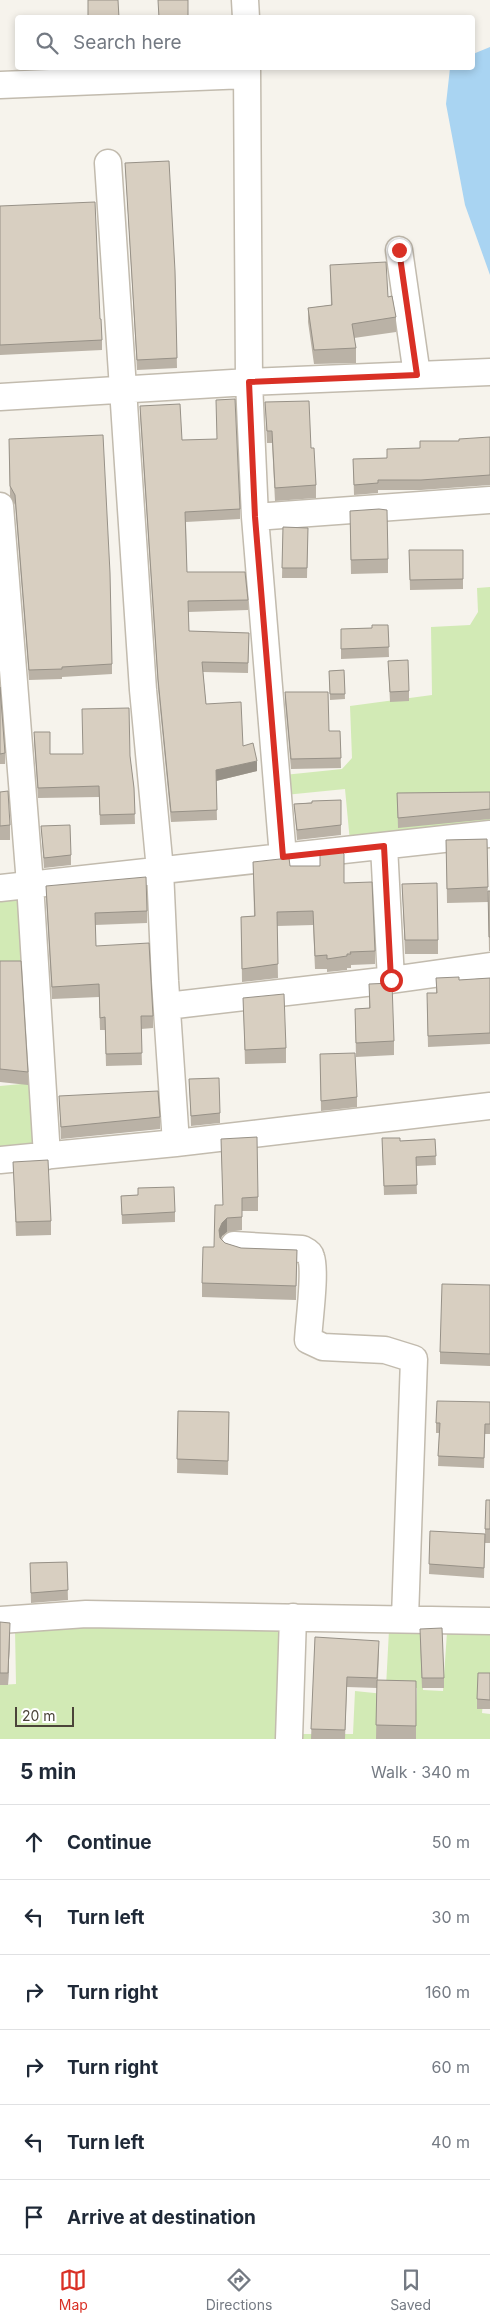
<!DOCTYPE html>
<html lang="en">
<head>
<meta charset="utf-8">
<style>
	:root { --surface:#fff; --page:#f2f2f3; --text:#1f2937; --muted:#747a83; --line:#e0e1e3; --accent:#d93025 }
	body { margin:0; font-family:Inter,sans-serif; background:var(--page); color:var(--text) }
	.scale { position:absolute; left:15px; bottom:12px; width:59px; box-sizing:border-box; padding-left:5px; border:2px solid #4b4439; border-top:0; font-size:14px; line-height:18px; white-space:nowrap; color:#4b4439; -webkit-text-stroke:4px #fff; paint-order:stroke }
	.stop { position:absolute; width:15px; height:15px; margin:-11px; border:4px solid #d93025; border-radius:50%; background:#fff }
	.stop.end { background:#d93025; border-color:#fff; box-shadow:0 1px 5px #0008 }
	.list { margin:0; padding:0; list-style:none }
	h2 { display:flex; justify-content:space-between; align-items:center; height:65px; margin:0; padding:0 20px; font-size:21px }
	h2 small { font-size:16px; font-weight:400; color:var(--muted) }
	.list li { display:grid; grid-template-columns:32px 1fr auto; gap:15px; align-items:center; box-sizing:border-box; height:75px; padding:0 20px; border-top:1px solid var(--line) }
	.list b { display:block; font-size:19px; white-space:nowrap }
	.list em { font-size:16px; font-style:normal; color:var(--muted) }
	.icon { flex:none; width:28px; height:28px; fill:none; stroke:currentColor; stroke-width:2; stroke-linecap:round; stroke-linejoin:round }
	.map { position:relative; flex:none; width:490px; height:1739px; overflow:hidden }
	.search { position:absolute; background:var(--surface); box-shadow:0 2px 8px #0003; left:15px; right:15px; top:15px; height:55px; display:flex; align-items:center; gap:12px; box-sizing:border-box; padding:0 18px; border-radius:5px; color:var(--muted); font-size:19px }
	.sheet { height:515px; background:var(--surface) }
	nav { display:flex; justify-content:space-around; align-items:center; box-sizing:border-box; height:70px; border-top:1px solid var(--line); background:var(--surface); font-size:14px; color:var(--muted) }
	nav a { display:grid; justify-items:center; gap:2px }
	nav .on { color:var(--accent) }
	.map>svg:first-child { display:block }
</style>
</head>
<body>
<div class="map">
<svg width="490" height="1739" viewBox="0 0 490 1739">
	<rect width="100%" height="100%" fill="#f6f3ec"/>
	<!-- green -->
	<path fill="#d2eab5" d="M490 587V827L350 842 345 789 285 795 284 775 342 769 352 758 350 706 432 695 431 627 470 625 478 612 477 588Z
		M17 892 23 965 0 966V894Z
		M32 1083 37 1147 0 1151V1086Z
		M91 1620 286 1621 284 1739H0V1685L16 1684 15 1629Z
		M389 1630 424 1633 423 1690 443 1691 447 1632 490 1634V1678H485L482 1713 490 1714V1739H415L417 1688 386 1687Z
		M355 1691 384 1694V1739H303V1734H353Z"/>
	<!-- water -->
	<path fill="#a9d4f2" d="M490 47V275L465 205 446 104 450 68H472L473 54Z"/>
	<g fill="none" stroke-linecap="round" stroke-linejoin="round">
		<!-- minor casing -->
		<g stroke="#c2bbae" stroke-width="29">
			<path id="minor" d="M245 0 246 18
				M247 68 249 382 255 517 283 857
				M0 85 247 75
				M108 163 143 690 160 870 165 981 176 1143
				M399 250 417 375
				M0 397 249 382 490 372
				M0 506 30 884 47 1156
				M255 517 490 500
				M384 846 391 980 490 966
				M0 888 490 834
				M167 1006 391 980
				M0 1160 176 1143 490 1106
				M234 1245 302 1249C306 1251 310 1252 311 1257 316 1272 309 1321 308 1340L323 1347 385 1350 414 1359 405 1618
				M0 1620 86 1614 490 1621
				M289 1739 293 1617"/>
		</g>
		<!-- minor -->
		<use href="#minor" stroke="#fff" stroke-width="26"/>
	</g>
	<!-- wall -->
	<path fill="#bab2a6" d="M262 68H277V69H262Z
		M125 163 175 271 177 368 137 370Z
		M0 206 100 319 102 340V350L0 355Z
		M330 265 388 297 396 317V332L354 338 356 348V363L314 364 308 322V308L331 305Z
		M265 402 311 448 316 485V498L275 501 272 443H267Z
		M140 406 182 440 240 509V519L186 522 187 572 248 600V610L188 612 189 631 249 633 248 673 203 672 206 704 243 746 257 771 216 781 217 820 171 822 158 689 140 416Z
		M490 437V485L421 490H378V493L354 495 353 459 387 458 420 448Z
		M9 439 112 664V674L62 677V679L29 680 15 505 10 496Z
		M350 525 388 559V573L351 574Z
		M283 527 308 528 307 578H282Z
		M409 550H463V589L410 590Z
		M388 625 389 657 341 659V629L372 628Z
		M388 661 409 691V701L390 702Z
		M344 670 345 699 330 700 329 671Z
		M0 687 5 753V764H0Z
		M285 692 329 731H340L341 768 291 769 285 702Z
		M34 732 50 754 130 756 134 788 135 824 100 825 99 797 38 798 34 742Z
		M0 792 10 825V840H0Z
		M490 792V819L398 828 397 793Z
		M341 800V835L297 840 294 804Z
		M41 826 71 855V865L44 868Z
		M487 839 488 902 447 903 446 840Z
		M253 862 290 866 344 883 375 951V964L351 965V968H347V970L327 972V969H315L313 925 277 926 278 978 242 982 241 917 254 916Z
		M402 884 438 940V954H405Z
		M46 886 147 911V923L95 925 96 946 153 1016V1028L141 1029 142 1065 106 1066 105 1030H100L99 997 52 999 46 898Z
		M488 891H490V951H489Z
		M0 961 28 1072V1085L0 1082Z
		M436 978 459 980 490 978V1044L428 1047 427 1004 436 993Z
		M369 984 394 1041V1055L356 1057 355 1009 369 1008Z
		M243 998 286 1048V1063L245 1064Z
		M320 1054 357 1097V1107L321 1111Z
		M189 1079 220 1113V1123L191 1126Z
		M59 1096 160 1117V1129L61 1139Z
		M382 1138 400 1141 435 1139 436 1165 416 1166 417 1194 384 1195Z
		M221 1139 258 1197V1211H242V1230L227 1232 222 1236 221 1238 225 1243 241 1248 297 1250 296 1300 202 1297V1283L214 1247 223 1205Z
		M13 1162 51 1221V1235L16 1236Z
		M138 1195 175 1212V1222L122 1224 121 1196Z
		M490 1285V1366L440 1364V1352Z
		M490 1402V1434H485L484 1468 438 1466 439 1433H436V1423Z
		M178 1411 229 1412 228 1475 177 1473Z
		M490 1500V1543H485L484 1578 429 1574 430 1531 485 1534V1529Z
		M67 1562 68 1600 31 1603 30 1563Z
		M0 1622 10 1634 8 1685H0Z
		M315 1637 379 1651 378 1680 416 1681V1739H376L377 1688 347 1687 345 1739H311Z
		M420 1638 444 1678V1688H422Z
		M490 1673V1709H477V1699Z"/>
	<!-- shaded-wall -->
	<path fill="#979187" d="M257 761V771L216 781V770Z
		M227 1218V1232L222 1236 219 1244V1230L222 1223Z
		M10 1623V1634L8 1685V1673Z"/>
	<!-- building -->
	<path fill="#d8cfc1" stroke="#979187" d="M88 0H118L119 18H88Z
		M158 0H188V18H159Z
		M169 161 175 271 177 358 137 360 125 163Z
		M95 202 100 319H101L102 340 0 345V206Z
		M386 262 388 297 392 296 396 317 352 324 356 348 314 350 308 308 332 305 330 265Z
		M235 399 240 509 185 512 187 572H245L248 600 188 601 189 631 249 633 248 663 202 662 206 704 241 702 243 746 253 743 257 761 216 770 217 810 171 812 158 679 140 406 180 404 182 440 217 439 216 400Z
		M309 401 311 448H314L316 485 275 488 272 431H267L265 402Z
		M103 435 110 573 112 664 62 667V669L29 670 15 495 10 486 9 439Z
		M490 437V475L421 480H378V483L354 485 353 459 387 458V449L420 448V441H459V439Z
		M379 509 387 510 388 559 351 560 350 511Z
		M283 527 308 528 307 568H282Z
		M409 550H463V579L410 580Z
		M372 625H388L389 647 341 649V629L372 628Z
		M408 660 409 691 390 692 388 661Z
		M344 670 345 694H330L329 671Z
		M0 687 5 753 0 754Z
		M285 692H328L329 731H340L341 758 291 759Z
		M129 708 130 756 134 788 135 814 100 815 99 786 38 788 34 732H50V754H83L82 709Z
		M8 791 10 825 0 826V792Z
		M490 792V809L398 818 397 793Z
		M341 800V825L297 830 294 804 312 803V801Z
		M70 825 71 855 44 858 41 826Z
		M487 839 488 887 447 889 446 840Z
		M342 852 344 854V883L372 882 375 951 350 952 351 954H347V956L327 959V955L315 956 313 911 277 912 278 964 242 969 241 917 255 916 253 862 289 858 290 866H320V854Z
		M146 877 147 911 95 913 96 946 149 943 153 1016H141L142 1053 106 1054 105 1017 100 1018 99 984 52 987 46 886Z
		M437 883 438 940H405L402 884Z
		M488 891H490V937H489Z
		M0 961H21L28 1072 0 1069Z
		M459 977V980L490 978V1033L428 1036 427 993H437L436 978Z
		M392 983 394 1041 356 1043 355 1009 370 1008 369 984Z
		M284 994 286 1048 245 1050 243 998Z
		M355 1053 357 1097 321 1101 320 1054Z
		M219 1078 220 1113 191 1116 189 1079Z
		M158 1091 160 1117 61 1127 59 1096Z
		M257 1137 258 1197 242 1198V1217L227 1218 222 1223 219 1230 220 1238 225 1243 241 1248 297 1250 296 1286 202 1283 203 1247H214L215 1205H223L221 1139Z
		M382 1138H400V1141L435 1139 436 1156 416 1157 417 1185 384 1186Z
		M48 1160 51 1221 16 1222 13 1162Z
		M174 1187 175 1212 122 1215 121 1196 138 1195V1188Z
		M442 1284 490 1285V1354L440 1352Z
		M437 1401 490 1402V1424H485L484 1458 438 1456 440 1423H436Z
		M178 1411 229 1412 228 1461 177 1459Z
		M486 1500H490V1529H485Z
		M430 1531 485 1534 484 1568 429 1564Z
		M67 1562 68 1590 31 1593 30 1563Z
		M0 1622 10 1623 8 1673H0Z
		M442 1628 444 1678H422L420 1629Z
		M315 1637 379 1641 377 1678 347 1677 345 1730 311 1729Z
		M478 1673H490V1700L477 1699Z
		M377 1680 416 1681V1726L376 1725Z"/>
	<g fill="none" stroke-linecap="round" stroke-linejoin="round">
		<!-- route -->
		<path stroke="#d93025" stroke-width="6" d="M391 980 384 846 283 857 255 517 249 382 417 375 399 250"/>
	</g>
</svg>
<div class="scale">20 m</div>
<div class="stop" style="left:391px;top:980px"></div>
<div class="stop end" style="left:399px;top:250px"></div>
<div class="search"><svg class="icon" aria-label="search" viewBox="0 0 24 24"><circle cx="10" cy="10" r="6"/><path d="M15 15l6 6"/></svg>Search here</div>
</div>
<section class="sheet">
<h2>5 min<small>Walk · 340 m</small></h2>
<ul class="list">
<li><svg class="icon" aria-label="ahead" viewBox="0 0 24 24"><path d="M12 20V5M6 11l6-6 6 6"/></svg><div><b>Continue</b></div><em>50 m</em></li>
<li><svg class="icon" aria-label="left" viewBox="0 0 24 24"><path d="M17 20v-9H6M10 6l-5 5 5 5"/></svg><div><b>Turn left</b></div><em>30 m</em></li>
<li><svg class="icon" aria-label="right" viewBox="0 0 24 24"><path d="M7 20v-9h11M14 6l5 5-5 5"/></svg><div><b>Turn right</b></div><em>160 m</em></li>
<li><svg class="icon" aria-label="right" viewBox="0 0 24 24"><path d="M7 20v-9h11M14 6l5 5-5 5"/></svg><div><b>Turn right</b></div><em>60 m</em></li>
<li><svg class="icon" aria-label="left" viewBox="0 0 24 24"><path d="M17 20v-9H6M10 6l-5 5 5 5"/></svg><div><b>Turn left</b></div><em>40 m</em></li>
<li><svg class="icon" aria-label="arrive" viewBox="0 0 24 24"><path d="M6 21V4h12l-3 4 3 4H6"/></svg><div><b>Arrive at destination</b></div></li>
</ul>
</section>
<nav>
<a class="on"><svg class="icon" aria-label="map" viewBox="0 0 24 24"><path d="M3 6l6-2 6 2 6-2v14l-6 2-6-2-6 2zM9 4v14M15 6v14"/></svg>Map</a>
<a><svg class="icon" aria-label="directions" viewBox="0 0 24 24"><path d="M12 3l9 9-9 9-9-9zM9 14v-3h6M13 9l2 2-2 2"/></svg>Directions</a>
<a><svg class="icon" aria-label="saved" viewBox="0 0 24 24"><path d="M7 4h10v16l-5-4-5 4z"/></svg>Saved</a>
</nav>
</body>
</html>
